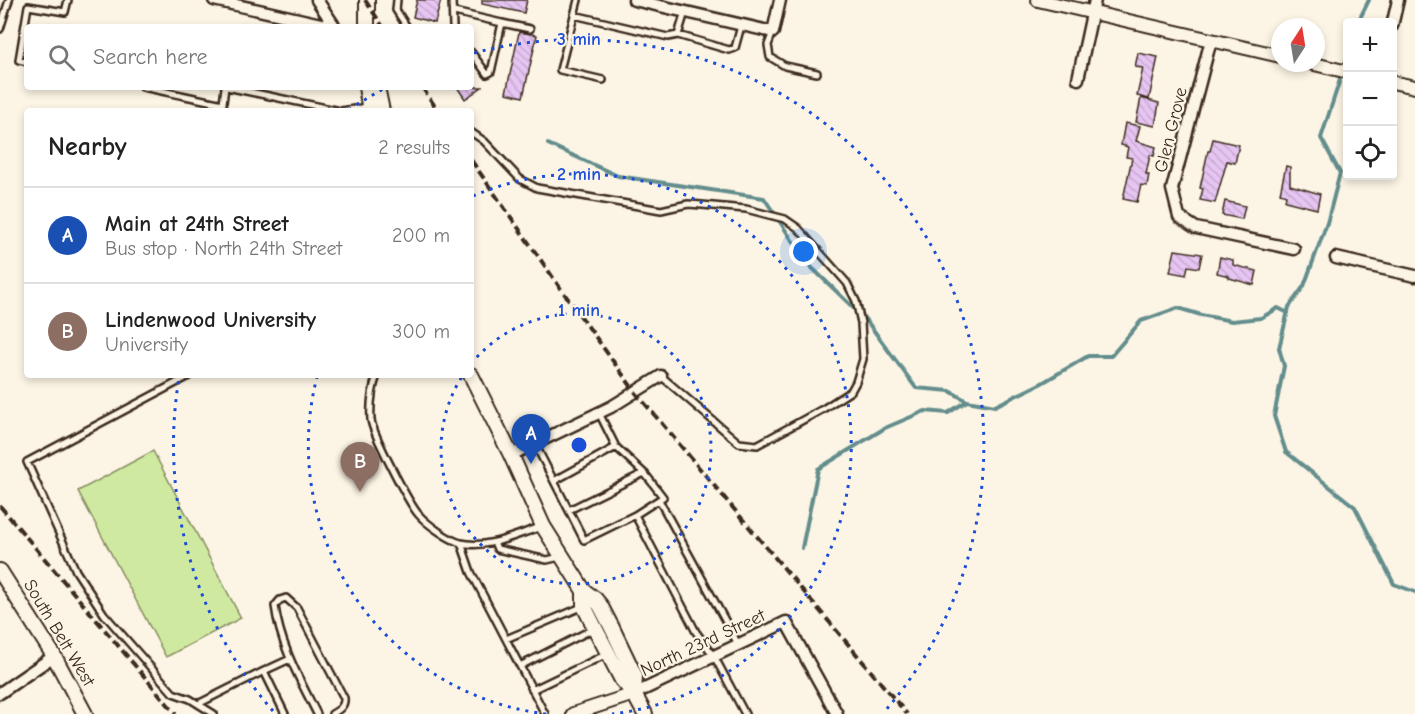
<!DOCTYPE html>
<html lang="en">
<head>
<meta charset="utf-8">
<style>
	:root { --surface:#fff; --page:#f6f6f6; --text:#222; --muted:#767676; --line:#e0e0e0; --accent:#1a73e8 }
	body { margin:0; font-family:"Comic Neue",sans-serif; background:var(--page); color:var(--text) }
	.controls { position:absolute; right:18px; top:18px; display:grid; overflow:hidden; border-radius:6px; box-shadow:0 3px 9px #0003 }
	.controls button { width:54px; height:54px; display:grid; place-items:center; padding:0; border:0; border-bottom:2px solid var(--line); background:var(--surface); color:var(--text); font:30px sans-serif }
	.compass { position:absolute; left:1271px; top:18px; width:54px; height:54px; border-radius:50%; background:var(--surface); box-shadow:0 3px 9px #0003; rotate:12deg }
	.you { position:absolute; left:804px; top:252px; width:21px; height:21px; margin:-15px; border:4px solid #fff; border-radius:50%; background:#1a73e8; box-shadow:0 0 0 9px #1a73e833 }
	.badge { display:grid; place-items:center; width:39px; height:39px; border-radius:50%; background:var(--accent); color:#fff; font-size:20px; font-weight:700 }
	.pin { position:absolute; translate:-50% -50px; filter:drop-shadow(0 2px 3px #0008) }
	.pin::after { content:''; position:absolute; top:32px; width:21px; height:18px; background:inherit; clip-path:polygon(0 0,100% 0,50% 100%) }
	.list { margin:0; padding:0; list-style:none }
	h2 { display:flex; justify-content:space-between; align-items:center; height:78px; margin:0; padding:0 24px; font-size:26px }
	h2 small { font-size:20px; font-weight:400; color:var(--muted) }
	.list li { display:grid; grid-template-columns:39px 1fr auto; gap:18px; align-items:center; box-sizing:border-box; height:96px; padding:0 24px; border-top:2px solid var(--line) }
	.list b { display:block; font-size:22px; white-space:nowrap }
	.list p { margin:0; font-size:20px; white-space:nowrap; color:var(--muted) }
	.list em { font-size:20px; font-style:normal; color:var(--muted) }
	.icon { flex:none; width:33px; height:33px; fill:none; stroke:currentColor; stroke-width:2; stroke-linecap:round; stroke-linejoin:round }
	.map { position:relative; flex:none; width:1415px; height:714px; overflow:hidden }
	.search { position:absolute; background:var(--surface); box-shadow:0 3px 9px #0003; left:24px; top:24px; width:450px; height:66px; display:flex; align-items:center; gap:15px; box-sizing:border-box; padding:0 21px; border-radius:6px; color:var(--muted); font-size:22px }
	.panel { position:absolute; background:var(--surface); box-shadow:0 3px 9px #0003; left:24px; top:108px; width:450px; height:270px; border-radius:6px }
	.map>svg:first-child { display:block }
</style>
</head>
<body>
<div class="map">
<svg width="1415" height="714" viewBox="0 0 1415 714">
	<defs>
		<pattern id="building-back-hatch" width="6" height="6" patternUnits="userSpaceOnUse" patternTransform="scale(1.5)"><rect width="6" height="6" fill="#e6c5f2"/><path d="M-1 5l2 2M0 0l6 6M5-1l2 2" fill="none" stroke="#c6a9cf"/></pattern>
	</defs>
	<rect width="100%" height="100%" fill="#fcf5e5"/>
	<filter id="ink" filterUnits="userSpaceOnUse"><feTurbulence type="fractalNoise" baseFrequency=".0167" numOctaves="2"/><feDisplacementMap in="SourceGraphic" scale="12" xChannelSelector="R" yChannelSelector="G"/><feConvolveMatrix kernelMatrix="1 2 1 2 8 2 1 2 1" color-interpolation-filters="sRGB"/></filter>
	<g filter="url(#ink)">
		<!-- green -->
		<path fill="#cfeaa0" stroke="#858a5f" stroke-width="1.5" d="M153 451 241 618 166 657 78 491Z"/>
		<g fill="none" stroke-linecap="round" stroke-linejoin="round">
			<!-- stream -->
			<path stroke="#638d8c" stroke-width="4" d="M1358 22 1369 0
				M1348 55 1321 138 1340 173 1327 223 1304 286 1289 307 1279 348 1284 366 1274 416 1286 452 1355 507 1394 584 1415 592
				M548 144 618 176 764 198 808 264 866 320 916 388 950 391 967 401
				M802 548 818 469 885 428 925 411 948 413 967 401 995 406 1042 383 1088 356H1111L1141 321 1178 308 1201 315 1232 321 1261 318 1278 308 1288 313"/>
		</g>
		<!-- building -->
		<path fill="url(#building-back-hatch)" stroke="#3b2a1e" stroke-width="1.5" d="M417 0H441L435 23 413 17Z
			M482 0H527L524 13 482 4Z
			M519 32 537 35 523 97 506 93Z
			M1138 53 1158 57 1149 99 1137 96 1143 68 1135 67Z
			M457 87H482L465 99Z
			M1141 98 1159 103 1155 126 1136 122Z
			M1125 123 1140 126 1136 141 1156 147 1154 156 1150 155 1146 174H1149L1147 186 1141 185 1137 202 1123 199 1132 158 1126 157 1128 147 1121 145Z
			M1213 139 1239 145 1235 163 1227 161 1215 203 1200 200 1203 189 1200 188 1208 151H1210Z
			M1286 166 1290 167V185L1320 194 1317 209 1285 201 1286 195 1280 193Z
			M1225 201 1245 206 1242 219 1222 215Z
			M1175 250 1202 254 1199 268 1188 266 1186 275 1170 272Z
			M1220 257 1233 260V265L1257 271 1254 285 1229 278V276L1217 273Z"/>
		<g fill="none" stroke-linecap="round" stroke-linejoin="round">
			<!-- service casing -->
			<g stroke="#3b2a1e" stroke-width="10">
				<path id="service" d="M397 0 396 10 407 27
					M452 0 453 27
					M578 0 560 70 603 80
					M454 12 502 23
					M574 15 668 37 678 35 685 12
					M0 29 9 0
					M773 32 768 45 770 57 785 66 817 73
					M678 35 729 50 735 48 741 26
					M471 52 487 74 491 72 502 23 530 29
					M27 62 19 60 28 6 65 12 68 0
					M143 87 223 104
					M227 87 340 111
					M222 111 225 87
					M341 111 368 107
					M471 132 484 141 520 179 537 188 661 210 688 204 702 205 746 209 785 219 798 228 847 283 856 301 861 323 863 359 856 382 851 391 823 409 757 445 739 443 661 376
					M191 375 27 462 76 571 104 614 173 693 190 699 214 714
					M377 375C372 389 370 405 371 420 373 434 409 504 419 515 427 524 449 540 461 543 489 549 515 535 541 527
					M599 413 616 447 646 475 663 497 635 515 696 632 714 656 745 714
					M535 444 584 540 635 515
					M554 481 616 447
					M659 500 738 644
					M569 510 644 473
					M461 543 471 572 545 714
					M495 544 497 549 547 560 560 557
					M506 639 584 606
					M520 666 593 629
					M264 671 290 659
					M532 690 607 654
					M198 704 264 671 285 714
					M317 714C300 680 280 645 275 606L280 600 286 598 297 608 344 698C345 706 339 710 332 714"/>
			</g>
			<!-- minor casing -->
			<g stroke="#3b2a1e" stroke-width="15">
				<path id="minor" d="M214 0 334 27
					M317 0 335 27
					M634 0 773 32 780 0
					M1392 26 1398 0
					M1211 40 1172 189 1179 217 1196 228 1294 249
					M1078 79 1095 0
					M1336 258 1415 276
					M511 455 611 407 661 376
					M0 693 54 656
					M634 694 786 622 837 714"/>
			</g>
			<!-- tertiary casing -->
			<g stroke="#3b2a1e" stroke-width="16">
				<path id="tertiary" d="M1038 0 1280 56
					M1310 63 1348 72
					M1392 82 1415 87
					M573 714 634 694"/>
			</g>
			<!-- secondary casing -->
			<g stroke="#3b2a1e" stroke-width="18">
				<path id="secondary" d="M367 27V0
					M366 87 370 111
					M377 87 382 111
					M471 375 511 455 543 526 584 591 595 599 600 605 612 628 635 676 634 694
					M0 571 54 656 85 714
					M584 591V606L595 628 622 680 634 694 645 714"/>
			</g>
			<!-- service -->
			<use href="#service" stroke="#fcf5e5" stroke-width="5"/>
			<!-- minor -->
			<use href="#minor" stroke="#fcf5e5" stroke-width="10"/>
			<!-- tertiary -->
			<use href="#tertiary" stroke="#fcf5e5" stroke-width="12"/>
			<!-- secondary -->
			<use href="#secondary" stroke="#fcf5e5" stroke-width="14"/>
			<!-- rail -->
			<path stroke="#3b2a1e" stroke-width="4" stroke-dasharray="9 4.5" stroke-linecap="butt" d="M365 0 383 27
				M422 87 438 111
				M471 160 561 289 636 393 907 714
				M0 506 176 714"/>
		</g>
	</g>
	<!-- distance rings -->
	<g fill="none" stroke="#1d4ed8" stroke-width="3" stroke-dasharray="3 6">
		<path d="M471 364A135 135 0 1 1 463 375"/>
		<path d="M546 714A271 271 0 0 1 317 377M473 196A271 271 0 1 1 612 714"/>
		<path d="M273 711A406 406 0 0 1 179 378M349 110A406 406 0 0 1 385 88M474 53A406 406 0 0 1 885 711"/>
	</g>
	<g text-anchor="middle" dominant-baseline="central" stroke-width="4.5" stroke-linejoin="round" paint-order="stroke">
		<!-- street labels -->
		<g font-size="18" fill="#3b2a1e" stroke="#fcf5e5">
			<text transform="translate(1171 130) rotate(-76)">Glen Grove</text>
			<text transform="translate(59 633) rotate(59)">South Belt West</text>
			<text transform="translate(703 643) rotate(-25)">North 23rd Street</text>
		</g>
	</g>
	<circle cx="579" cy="445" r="9" fill="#1d4ed8" stroke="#fcf5e5" stroke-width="3"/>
	<g font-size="18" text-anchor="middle" font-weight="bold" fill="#1d4ed8" stroke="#fcf5e5" stroke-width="4.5" stroke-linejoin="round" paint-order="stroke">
		<text x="579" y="45">3 min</text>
		<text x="579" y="180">2 min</text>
		<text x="579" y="316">1 min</text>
	</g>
</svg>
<div class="controls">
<button>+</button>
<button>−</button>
<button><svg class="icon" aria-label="locate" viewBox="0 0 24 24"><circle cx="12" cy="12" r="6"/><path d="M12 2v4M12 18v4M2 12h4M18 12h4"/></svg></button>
</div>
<svg class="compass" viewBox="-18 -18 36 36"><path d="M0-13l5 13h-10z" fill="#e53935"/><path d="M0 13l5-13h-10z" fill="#767676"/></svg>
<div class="you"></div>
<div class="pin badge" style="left:531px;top:464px;background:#1a4fb4">A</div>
<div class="pin badge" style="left:360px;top:492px;background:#8d6e63">B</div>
<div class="search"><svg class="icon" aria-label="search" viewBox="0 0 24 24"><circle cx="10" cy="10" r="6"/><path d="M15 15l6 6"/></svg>Search here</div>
<section class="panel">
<h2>Nearby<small>2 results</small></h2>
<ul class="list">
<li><span class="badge" style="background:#1a4fb4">A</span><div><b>Main at 24th Street</b><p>Bus stop · North 24th Street</p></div><em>200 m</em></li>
<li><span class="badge" style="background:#8d6e63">B</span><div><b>Lindenwood University</b><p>University</p></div><em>300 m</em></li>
</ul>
</section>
</div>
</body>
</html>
